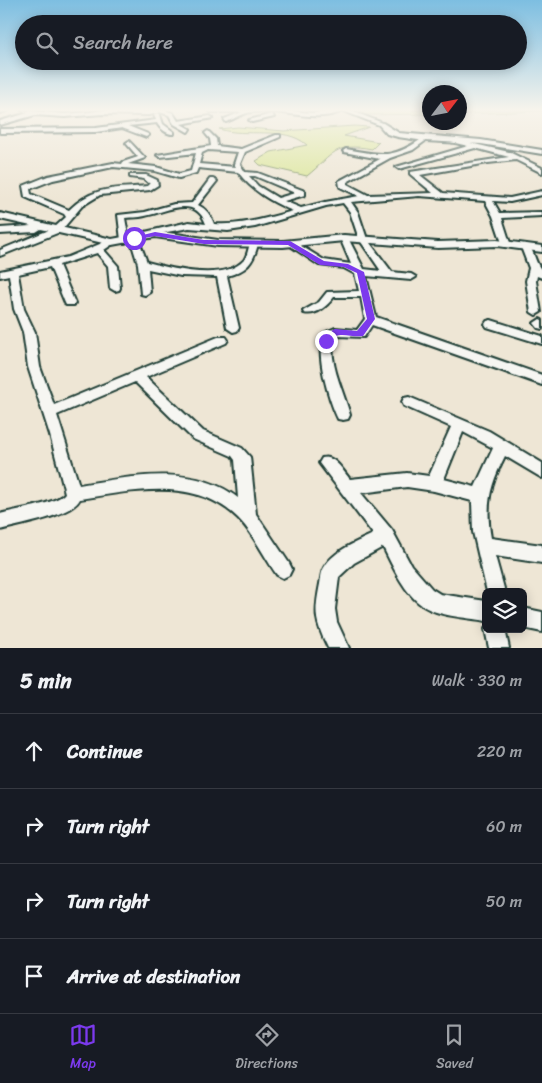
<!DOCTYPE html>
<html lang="en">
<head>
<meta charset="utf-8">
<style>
	:root { --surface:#171b24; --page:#242831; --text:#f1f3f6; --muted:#9ea1a6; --line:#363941; --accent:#7c3aed }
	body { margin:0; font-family:Sriracha,sans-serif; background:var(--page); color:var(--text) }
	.controls { position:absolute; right:15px; bottom:15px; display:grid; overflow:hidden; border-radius:8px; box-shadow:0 2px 12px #0003 }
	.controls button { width:45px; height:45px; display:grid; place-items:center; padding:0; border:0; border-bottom:1px solid var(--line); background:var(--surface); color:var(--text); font:25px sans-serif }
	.compass { position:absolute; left:422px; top:85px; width:45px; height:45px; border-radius:50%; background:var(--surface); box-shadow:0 2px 12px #0003; rotate:58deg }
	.stop { position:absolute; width:15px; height:15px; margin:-11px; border:4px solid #7c3aed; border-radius:50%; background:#fff }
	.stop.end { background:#7c3aed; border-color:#fff; box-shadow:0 1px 5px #0008 }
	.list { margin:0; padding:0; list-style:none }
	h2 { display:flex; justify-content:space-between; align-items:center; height:65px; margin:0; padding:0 20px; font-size:21px }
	h2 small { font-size:16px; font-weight:400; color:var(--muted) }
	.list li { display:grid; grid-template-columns:32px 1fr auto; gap:15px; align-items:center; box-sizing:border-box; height:75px; padding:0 20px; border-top:1px solid var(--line) }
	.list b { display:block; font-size:19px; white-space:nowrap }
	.list em { font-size:16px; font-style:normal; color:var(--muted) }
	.icon { flex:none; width:28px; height:28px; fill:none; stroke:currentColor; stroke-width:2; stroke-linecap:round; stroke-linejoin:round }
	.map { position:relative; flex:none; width:542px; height:648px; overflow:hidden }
	.search { position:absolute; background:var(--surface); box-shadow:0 2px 12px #0003; left:15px; right:15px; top:15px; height:55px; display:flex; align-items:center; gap:12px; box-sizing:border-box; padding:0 18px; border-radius:28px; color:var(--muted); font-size:19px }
	.sheet { height:365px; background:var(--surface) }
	nav { display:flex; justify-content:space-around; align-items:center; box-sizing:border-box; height:70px; border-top:1px solid var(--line); background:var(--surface); font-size:14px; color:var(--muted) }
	nav a { display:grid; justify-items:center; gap:2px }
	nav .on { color:var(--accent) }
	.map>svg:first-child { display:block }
</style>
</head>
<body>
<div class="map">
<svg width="542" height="648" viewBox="0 0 542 648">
	<rect width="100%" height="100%" fill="#eee6d5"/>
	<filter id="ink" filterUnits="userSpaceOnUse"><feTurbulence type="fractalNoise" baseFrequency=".02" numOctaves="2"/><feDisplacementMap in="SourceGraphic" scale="10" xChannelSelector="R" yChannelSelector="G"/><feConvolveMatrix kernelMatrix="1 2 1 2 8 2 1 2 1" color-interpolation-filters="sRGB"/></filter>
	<g filter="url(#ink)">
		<!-- green -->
		<path fill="#dbe699" stroke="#7d9266" d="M358 110H429V114L365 115Z
			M460 110H542V111L460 114Z
			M354 126 369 127 344 136 379 142 372 149C334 142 334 154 307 176L260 165 256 161 271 152 307 145C285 125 245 138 219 129L238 127 284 131Z"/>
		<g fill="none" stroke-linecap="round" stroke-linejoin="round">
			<!-- minor casing -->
			<g stroke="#1f3d34" stroke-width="4">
				<path id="minor" d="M0 110H9L0 113Z
					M21 110 65 114 90 112 103 110 149 111 167 110V111L173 113 178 121 210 116 213 118 181 124 190 129 188 132 174 124 169 115 160 112 149 115 102 114 65 117 35 115 0 125V121L28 113Z
					M208 110H280L313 113 336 110H345C316 125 282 108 251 112 244 113 234 119 226 122L224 119 242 112H211Z
					M157 113 160 115 163 124 174 132V134C168 135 159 128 157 123L128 126 148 134 149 135 146 137 122 128 96 132 0 133V129L96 128 156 120 154 115Z
					M272 114 274 117 252 122 249 120Z
					M208 131 216 139 217 146 241 149 276 135H280V137L245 152 240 164 245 172 258 173 305 191V195L284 201 301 208 325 202 359 196 340 187 339 181 380 159 344 152 343 151 346 149C382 155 391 160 423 138L428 139 413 150 390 158 347 182V184L368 195 433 193 410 174V172L509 157 475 148 399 169 396 167 468 146 451 142 450 141 453 139 509 152 542 168V173L516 160 488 163 420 175 443 193 510 198 542 191V195L510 202 493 201 500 213 542 212V216L502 218 510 243 506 246 502 243 493 216 485 201 419 196 351 202 358 212 367 239 392 272 411 274 416 277 411 280 366 276 376 317 542 375V385L372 325 364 337 337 336 333 338C329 365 343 389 350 415L348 419 343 420 338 419C329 401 314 352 324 333L335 328 357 330 365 319 361 297H334C327 306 316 316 304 313L303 311 319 302 327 292 359 291 355 274 344 268 319 265 286 243 287 241H293L324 260 351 264 340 238 341 236H347L364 269 381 271 359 239 350 212 343 203 326 206 255 227 228 231 189 228 145 236V232L189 222 206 224C195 194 166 212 145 216 138 218 132 217 125 218L129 240 125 243 121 240 118 215 145 212 174 204 192 203 210 179H213L217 181 198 205C207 209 211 216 214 224 241 226 267 218 293 211 272 202 252 191 238 172L198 168 196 173 179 178 155 171 113 167 53 180 30 189 31 194 69 210C94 185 116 189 148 186L150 184 144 179 130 177V175H146L157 180 158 185 150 190 100 195 82 206 60 232 0 256V250L54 228 66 217 64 214 25 197 23 186 48 176 113 163 122 164 123 162 138 157 126 143 129 141 145 158 128 164 156 167 179 174 191 171 196 153 160 157 157 155 211 146 210 139 205 133ZM208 150 238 152 234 164 236 167 199 164 202 153ZM249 176H255L295 193 278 198 258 186Z
					M134 235 138 238 147 262C172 269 224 282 244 260 248 255 248 247 251 242H257L258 244C253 264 247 270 227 276L239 328 237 331 233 332 227 328 217 277 181 276 148 269 150 292 145 295 141 294 138 264 130 238Z
					M112 239 116 242 104 250 118 266 120 288 119 290 115 291 110 288 108 266 97 253 59 265 75 303 74 305H66L65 303 50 267 18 274 24 309 35 332 40 367 54 405 218 337H226L228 340 226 343 146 377 203 431 242 448 250 457 256 514 289 563 292 569 289 575 283 578 277 575C264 557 254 534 238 518 195 476 132 491 80 499 72 516 18 525 0 530V514C14 510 57 504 65 493L50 435 28 367 23 332 14 309 9 275 0 277V271L68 257ZM135 382 193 439 232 456 235 460 238 498C193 463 130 477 79 485L57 415Z
					M526 244C535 249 534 263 542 270V278L537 276 536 281 541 312 536 315 531 312 526 281 529 268 521 247Z
					M540 319 542 320V329L538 328 534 323Z
					M491 320 542 336V344L487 327 485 324 487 321Z
					M409 397 489 431 542 463V478L505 456C490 485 485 505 491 538L542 545V563L495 556 505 592H487L473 532 472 501 434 491 407 487 361 493 392 530 411 565 432 589 440 594 486 601V621C465 617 436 617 419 603 403 590 392 565 383 547L354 563 339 577 335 609 337 622 349 648H328C315 621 314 614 320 584 321 579 321 571 325 566 335 550 357 542 373 534L319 463 322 458C334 454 343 471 350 479L407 473 429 476 451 427 404 406 402 402 404 398ZM463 432 493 448 475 487 444 479Z
					M523 608 542 612V632L523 628Z
					M486 627V629H505L509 648H489L485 629Z"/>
			</g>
			<!-- tertiary casing -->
			<g stroke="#1f3d34" stroke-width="4">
				<path id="tertiary" d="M341 110H349L383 123 399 133 481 140 542 150V154L481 144 425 141 398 137 387 134 379 125Z
					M0 213 112 239 155 231 218 240 283 241 344 235 438 242 497 240 542 246V252L497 246 438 248 344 241 283 247 218 246 155 237 112 245 41 229 36 232 0 234V228L31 226 0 219Z"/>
			</g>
			<!-- minor -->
			<use href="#minor" fill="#f6f6f2" fill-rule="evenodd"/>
			<!-- tertiary -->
			<use href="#tertiary" fill="#f6f6f2" fill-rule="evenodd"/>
		</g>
	</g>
	<!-- sky -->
	<linearGradient id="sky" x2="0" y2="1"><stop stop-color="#7dbee1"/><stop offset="0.55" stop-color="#f7f4ec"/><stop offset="1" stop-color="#f7f4ec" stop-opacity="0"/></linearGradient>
	<rect width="542" height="200" fill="url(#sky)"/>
	<!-- route -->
	<path fill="#7c3aed" d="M155 232 204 240 290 241 324 261 348 264 364 272 375 319 363 336C350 338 336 329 329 343H323L325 334 335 329 357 331 367 319 357 273 344 267 320 265 288 245 204 244 155 236 134 240 131 238Z"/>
</svg>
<div class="controls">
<button><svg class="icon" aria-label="layers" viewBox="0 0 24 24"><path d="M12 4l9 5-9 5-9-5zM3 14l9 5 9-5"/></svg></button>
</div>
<svg class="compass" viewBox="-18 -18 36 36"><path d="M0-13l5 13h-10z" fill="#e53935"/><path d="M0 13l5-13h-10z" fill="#9ea1a6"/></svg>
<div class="stop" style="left:134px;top:238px"></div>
<div class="stop end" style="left:326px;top:341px"></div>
<div class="search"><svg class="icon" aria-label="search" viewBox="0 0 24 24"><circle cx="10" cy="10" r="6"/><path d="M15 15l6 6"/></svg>Search here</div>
</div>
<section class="sheet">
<h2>5 min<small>Walk · 330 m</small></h2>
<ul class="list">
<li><svg class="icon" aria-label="ahead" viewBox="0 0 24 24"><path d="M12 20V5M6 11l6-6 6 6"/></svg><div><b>Continue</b></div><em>220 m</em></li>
<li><svg class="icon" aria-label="right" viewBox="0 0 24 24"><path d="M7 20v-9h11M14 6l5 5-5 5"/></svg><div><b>Turn right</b></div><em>60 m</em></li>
<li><svg class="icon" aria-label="right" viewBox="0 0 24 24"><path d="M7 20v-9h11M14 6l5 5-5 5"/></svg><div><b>Turn right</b></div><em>50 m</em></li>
<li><svg class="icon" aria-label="arrive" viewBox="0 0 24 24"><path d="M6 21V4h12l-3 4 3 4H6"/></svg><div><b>Arrive at destination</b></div></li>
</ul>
</section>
<nav>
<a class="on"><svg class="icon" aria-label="map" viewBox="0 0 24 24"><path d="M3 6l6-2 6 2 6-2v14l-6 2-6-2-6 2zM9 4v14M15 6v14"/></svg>Map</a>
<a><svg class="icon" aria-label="directions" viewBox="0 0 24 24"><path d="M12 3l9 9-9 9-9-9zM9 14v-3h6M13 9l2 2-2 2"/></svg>Directions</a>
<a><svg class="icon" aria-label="saved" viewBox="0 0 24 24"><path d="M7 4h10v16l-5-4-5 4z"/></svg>Saved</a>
</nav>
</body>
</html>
